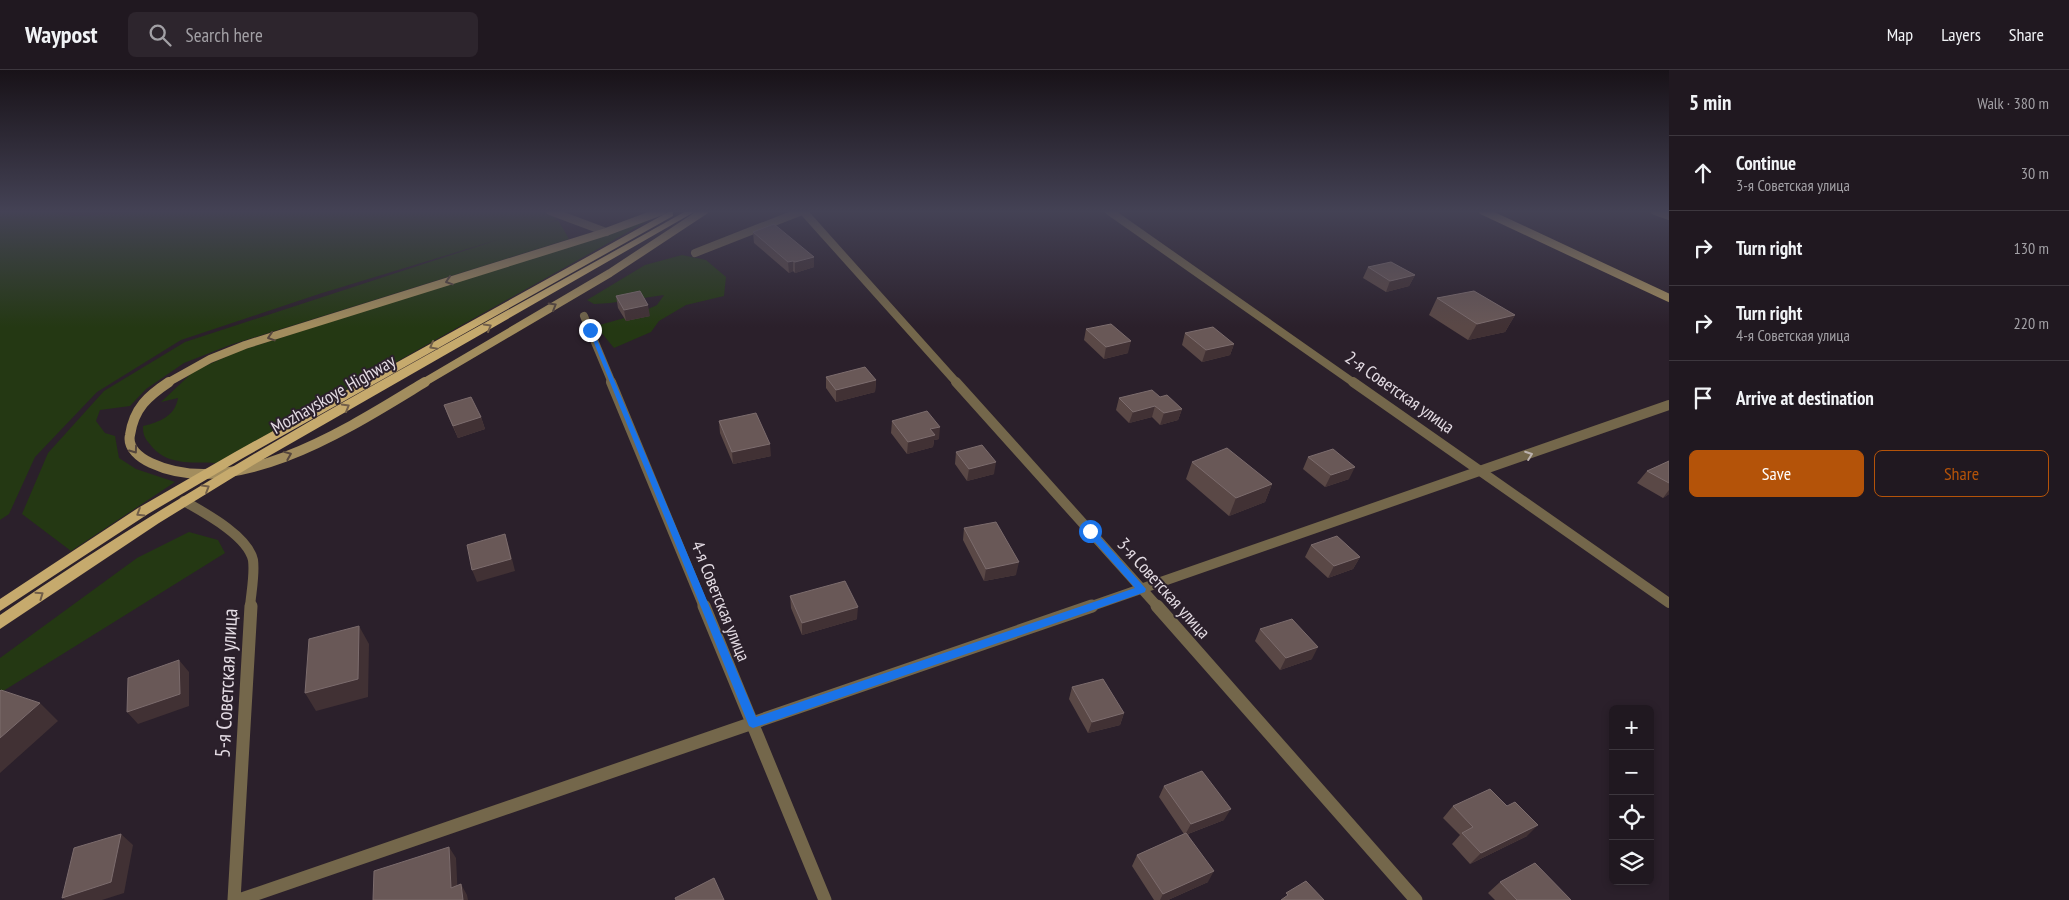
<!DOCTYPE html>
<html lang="en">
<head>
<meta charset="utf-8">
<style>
	:root { --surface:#201820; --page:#2d252d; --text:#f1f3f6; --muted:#a2a0a5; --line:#3d373e; --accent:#b45309 }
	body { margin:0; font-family:"PT Sans Narrow",sans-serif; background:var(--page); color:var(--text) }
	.controls { position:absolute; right:15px; bottom:15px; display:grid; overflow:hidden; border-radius:8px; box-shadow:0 2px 8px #0003 }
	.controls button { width:45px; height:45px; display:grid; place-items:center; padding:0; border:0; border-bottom:1px solid var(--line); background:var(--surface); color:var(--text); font:25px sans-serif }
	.stop { position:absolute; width:15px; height:15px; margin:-11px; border:4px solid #1a73e8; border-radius:50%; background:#fff }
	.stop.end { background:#1a73e8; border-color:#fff; box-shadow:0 1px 5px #0008 }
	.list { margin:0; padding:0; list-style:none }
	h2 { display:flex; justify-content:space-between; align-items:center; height:65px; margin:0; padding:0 20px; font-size:21px }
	h2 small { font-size:16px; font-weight:400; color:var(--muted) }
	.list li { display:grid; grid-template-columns:32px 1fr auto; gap:15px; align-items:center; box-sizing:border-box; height:75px; padding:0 20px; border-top:1px solid var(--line) }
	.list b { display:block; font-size:19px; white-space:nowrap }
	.list p { margin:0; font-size:16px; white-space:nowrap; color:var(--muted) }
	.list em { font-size:16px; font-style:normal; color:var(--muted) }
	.actions { display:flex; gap:10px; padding:15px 20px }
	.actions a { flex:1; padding:11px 0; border:1px solid var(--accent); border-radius:8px; text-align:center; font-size:18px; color:var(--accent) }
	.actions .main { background:var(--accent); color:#fff }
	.icon { flex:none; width:28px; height:28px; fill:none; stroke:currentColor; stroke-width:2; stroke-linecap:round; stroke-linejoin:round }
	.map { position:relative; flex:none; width:1669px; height:830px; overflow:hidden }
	header { display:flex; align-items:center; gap:30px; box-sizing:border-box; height:70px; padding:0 25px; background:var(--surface); border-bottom:1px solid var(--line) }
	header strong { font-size:24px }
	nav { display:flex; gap:28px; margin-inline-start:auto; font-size:18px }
	.search { width:350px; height:45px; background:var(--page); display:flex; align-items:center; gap:12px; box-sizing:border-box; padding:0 18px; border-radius:8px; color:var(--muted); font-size:19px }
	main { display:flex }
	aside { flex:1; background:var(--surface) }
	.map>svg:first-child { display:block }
</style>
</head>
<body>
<header>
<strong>Waypost</strong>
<div class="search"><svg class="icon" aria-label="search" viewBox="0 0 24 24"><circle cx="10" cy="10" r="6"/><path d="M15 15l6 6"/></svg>Search here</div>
<nav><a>Map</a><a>Layers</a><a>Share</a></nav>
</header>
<main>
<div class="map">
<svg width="1669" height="830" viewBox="0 0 1669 830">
	<rect width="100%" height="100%" fill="#2b202b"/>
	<!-- green -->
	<path fill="#243813" d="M0 141H47C70 151 135 141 163 141 298 139 433 141 567 141L553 142 556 150 545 154 558 150 569 169 230 275 184 293 146 319 130 336 100 340 96 351 105 363 115 366 119 388 136 399 175 412 71 481 22 444 48 383 104 321 185 272 500 169 319 224 181 270 97 322 35 387 9 444 0 450Z
		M651 149 216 393C191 392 165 396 149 373 144 367 143 364 143 356 160 352 175 346 178 328L161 332 194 301 239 281Z
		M682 185 706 190 726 207 724 226 686 235 659 251 651 262 614 278 596 256 635 245 657 235 664 225 610 233 594 234 587 230 645 195Z
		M189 462 218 470 225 483 0 623V588L137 488Z"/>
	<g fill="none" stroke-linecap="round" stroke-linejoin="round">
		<!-- street-far2 -->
		<path stroke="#74674b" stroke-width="8" d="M550 141 606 162
			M803 141 957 313
			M1109 141 1354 313
			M1655 141 1669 146
			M695 183 802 141
			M584 246 612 313"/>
		<!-- street-far1 -->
		<path stroke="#74674b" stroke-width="10" d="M611 312 704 537
			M956 312 1158 537
			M1353 312 1669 533
			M184 431C205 443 248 466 253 490 255 505 251 523 250 537
			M1089 537 1669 335"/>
		<!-- street -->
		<path stroke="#74674b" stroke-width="13" d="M704 536 825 830
			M1157 536 1416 830
			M234 830 251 536
			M239 830 1092 536"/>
		<!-- secondary-far1 -->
		<path stroke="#a28d5e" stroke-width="8" d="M1483 141 1669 228
			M167 313 210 289 245 275 606 162 662 141
			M423 313 610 203 704 141"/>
		<!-- secondary -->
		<path stroke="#a28d5e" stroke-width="10" d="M169 312C148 326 134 338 130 365 127 378 140 388 151 393 236 433 354 355 425 312"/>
		<!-- primary -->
		<path fill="#c6aa6d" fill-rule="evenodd" d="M670 141 673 142V146L243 388 148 444 0 541V529L138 438 235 382Z
			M686 141H696L255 394 159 453 0 559V545C218 394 455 271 686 141Z"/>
	</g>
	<!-- wall -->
	<path fill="#5a4846" d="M753 162 814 187V197L795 203 793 201 789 203 754 173Z
		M1368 197 1415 205 1409 216 1386 222 1363 208Z
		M616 226 650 246 626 251 618 238Z
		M1437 228 1515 245 1505 262 1468 270 1429 245Z
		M1086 259 1128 283 1104 289 1084 270Z
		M1185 263 1234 274 1230 285 1202 292 1182 275Z
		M826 307 876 310 875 322 836 332 826 318Z
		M1160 327 1182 339 1178 350 1160 355 1152 347 1129 353 1116 340 1119 328Z
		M444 335 481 347 485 359 458 368 448 346Z
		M719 351 771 386 733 394 720 363Z
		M892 351 939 369 934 370 933 377 907 384 891 363Z
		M956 382 994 404 967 411 955 394Z
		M1308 387 1349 409 1325 417 1303 399Z
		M1669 391V424L1663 428 1637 413 1647 401Z
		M1192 392 1272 414 1265 432 1229 446 1186 409Z
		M964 458 1016 505 984 511 963 470Z
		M1311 475 1360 487 1353 499 1328 508 1305 487Z
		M790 526 857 549 802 565 791 538Z
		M1260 559 1312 589 1280 600 1255 571Z
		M1072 617 1124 643 1120 655 1088 663 1069 629Z
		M1164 716 1224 750 1188 764 1208 812 1168 830H1154L1132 796 1137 785 1184 764 1159 727Z
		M1453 736 1527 766 1470 794 1452 774 1460 765 1443 748Z
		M1500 812 1571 830H1495L1488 823Z"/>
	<!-- shaded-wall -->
	<path fill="#413134" d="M814 187V197L795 203V192Z
		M793 191V201L789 203 788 192Z
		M1415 205 1409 216 1386 222 1390 211Z
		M648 235 650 246 626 251 624 240Z
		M1515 245 1505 262 1468 270 1477 254Z
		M1131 271 1128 283 1104 289 1106 277Z
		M1234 274 1230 285 1202 292 1206 280Z
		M876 310 875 322 836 332V320Z
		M1155 336 1152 347 1129 353 1133 342Z
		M1182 339 1178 350 1160 355 1164 343Z
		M481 347 485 359 458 368 453 356Z
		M940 357 939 369 934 370 933 377 907 384 908 372 930 359Z
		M770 374 771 386 733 394 732 382Z
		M996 392 994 404 967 411 969 399Z
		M1355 397 1349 409 1325 417 1331 405Z
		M1272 414 1265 432 1229 446 1236 428Z
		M1669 420V424L1663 428Z
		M505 464 509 477 515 501 477 512 472 500Z
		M1360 487 1353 499 1328 508 1334 496Z
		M1019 492 1016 505 984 511 986 499Z
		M858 537 857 549 802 565V553Z
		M359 556 369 574 368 627 316 641 305 623Z
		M1318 577 1312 589 1280 600 1286 588Z
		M179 590 189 602V636L138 654 127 642Z
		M40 633 58 651 0 703V668Z
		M1124 643 1120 655 1088 663 1092 652Z
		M1231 739 1224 750 1185 765 1191 754Z
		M1538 755 1527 766 1470 794 1481 783Z
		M121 764 133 775 124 823 102 830H65L62 828Z
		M449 777 456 788 458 829 451 818Z
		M1214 801 1208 812 1168 830H1160L1163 824Z
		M461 814 467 825 468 830H463Z"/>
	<!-- building -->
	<path fill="#695857" stroke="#7c6c6d" d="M774 154 814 187 795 192 793 191 788 192 753 162Z
		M1391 192 1415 205 1390 211 1368 197Z
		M640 221 648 235 624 240 616 226Z
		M1474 221 1515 245 1477 254 1437 228Z
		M1111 254 1131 271 1106 277 1086 259Z
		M1213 257 1234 274 1206 280 1185 263Z
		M865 297 876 310 836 320 826 307Z
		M1152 320 1160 327 1167 325 1182 339 1164 343 1155 336 1133 342 1119 328Z
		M471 327 481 347 453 356 444 335Z
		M927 341 940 357 930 359 935 365 908 372 892 351Z
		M756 343 770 374 732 382 719 351Z
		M982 375 996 392 969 399 956 382Z
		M1227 378 1272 414 1236 428 1192 392Z
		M1333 379 1355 397 1331 405 1308 387Z
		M1669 391V413L1647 401Z
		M996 452 1019 492 986 499 964 458Z
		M505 464 511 489 472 500 467 475Z
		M1337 466 1360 487 1334 496 1311 475Z
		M845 511 858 537 802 553 790 526Z
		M1292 549 1318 577 1286 588 1260 559Z
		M359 556 358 609 305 623 309 569Z
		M179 590 180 624 127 642 128 608Z
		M1103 609 1124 643 1092 652 1072 617Z
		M1 620 40 633 0 668V621Z
		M1202 701 1231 739 1191 754 1164 716Z
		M1490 719 1507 736 1515 732 1538 755 1481 783 1462 763 1473 757 1453 736Z
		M1186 763 1214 801 1163 824 1137 785Z
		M121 764 111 812 62 828 74 778Z
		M449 777 451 818 461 814 463 830H373L374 801Z
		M1535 793 1571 830H1517L1500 812Z
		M714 808 724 830H676L675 828Z
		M1306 811 1324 830H1281L1288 825 1286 823Z"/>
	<!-- one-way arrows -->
	<defs><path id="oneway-chevron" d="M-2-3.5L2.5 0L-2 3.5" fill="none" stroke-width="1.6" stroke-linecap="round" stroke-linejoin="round" transform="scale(1.25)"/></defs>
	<g stroke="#55463d">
		<use href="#oneway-chevron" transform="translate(449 211) rotate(162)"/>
		<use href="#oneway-chevron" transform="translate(553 236) rotate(-30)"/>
		<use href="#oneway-chevron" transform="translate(271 267) rotate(162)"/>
		<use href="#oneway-chevron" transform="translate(134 380) rotate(54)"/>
		<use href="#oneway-chevron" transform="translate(288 385) rotate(-22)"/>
	</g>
	<g stroke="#715e49">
		<use href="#oneway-chevron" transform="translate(488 257) rotate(-30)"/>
		<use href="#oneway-chevron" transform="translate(433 276) rotate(151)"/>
		<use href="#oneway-chevron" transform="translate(346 337) rotate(-30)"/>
		<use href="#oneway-chevron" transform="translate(206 418) rotate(-31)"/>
		<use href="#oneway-chevron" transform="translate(140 443) rotate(148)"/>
		<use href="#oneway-chevron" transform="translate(40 525) rotate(-35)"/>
	</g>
	<use stroke="#bcb2ae" href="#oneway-chevron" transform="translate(1529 385) rotate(-20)"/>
	<!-- sky -->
	<linearGradient id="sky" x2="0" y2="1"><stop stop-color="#181218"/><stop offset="0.55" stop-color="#444255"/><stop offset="1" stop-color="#444255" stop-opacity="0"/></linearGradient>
	<rect width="1669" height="257" fill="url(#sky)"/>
	<!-- route -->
	<path fill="#1a73e8" d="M588 258 593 260 756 647 1135 518 1087 463V459H1093L1146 519 1145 522 753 658 749 656Z"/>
	<g text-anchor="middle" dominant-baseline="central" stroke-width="4" stroke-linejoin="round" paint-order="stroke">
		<!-- street labels -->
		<g font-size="18" fill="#e3dbe3" stroke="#2b202b">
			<text transform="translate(1400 322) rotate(35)">2-я Советская улица</text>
			<text transform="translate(333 324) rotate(-30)">Mozhayskoye Highway</text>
			<text transform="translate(1164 518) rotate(48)">3-я Советская улица</text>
			<text transform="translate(721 531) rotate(68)">4-я Советская улица</text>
		</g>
		<!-- near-street labels -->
		<g font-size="21" fill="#e3dbe3" stroke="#2b202b">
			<text transform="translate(226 613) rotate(-87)">5-я Советская улица</text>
		</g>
	</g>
</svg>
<div class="controls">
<button>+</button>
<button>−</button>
<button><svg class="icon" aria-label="locate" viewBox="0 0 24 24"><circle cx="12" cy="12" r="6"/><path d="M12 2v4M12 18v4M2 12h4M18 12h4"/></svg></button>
<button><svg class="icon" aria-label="layers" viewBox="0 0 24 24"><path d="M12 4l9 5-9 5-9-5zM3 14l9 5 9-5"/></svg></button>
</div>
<div class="stop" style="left:1090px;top:461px"></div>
<div class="stop end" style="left:590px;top:260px"></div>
</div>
<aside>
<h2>5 min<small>Walk · 380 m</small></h2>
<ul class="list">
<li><svg class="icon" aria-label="ahead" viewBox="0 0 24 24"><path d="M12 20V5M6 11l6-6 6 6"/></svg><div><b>Continue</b><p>3-я Советская улица</p></div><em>30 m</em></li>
<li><svg class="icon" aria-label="right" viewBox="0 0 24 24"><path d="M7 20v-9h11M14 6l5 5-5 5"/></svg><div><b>Turn right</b></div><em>130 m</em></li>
<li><svg class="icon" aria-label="right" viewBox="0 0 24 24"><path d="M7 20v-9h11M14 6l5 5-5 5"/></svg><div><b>Turn right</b><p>4-я Советская улица</p></div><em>220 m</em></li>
<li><svg class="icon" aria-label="arrive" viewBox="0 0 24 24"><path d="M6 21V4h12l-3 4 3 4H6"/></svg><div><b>Arrive at destination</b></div></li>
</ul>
<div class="actions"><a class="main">Save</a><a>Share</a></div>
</aside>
</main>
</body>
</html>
